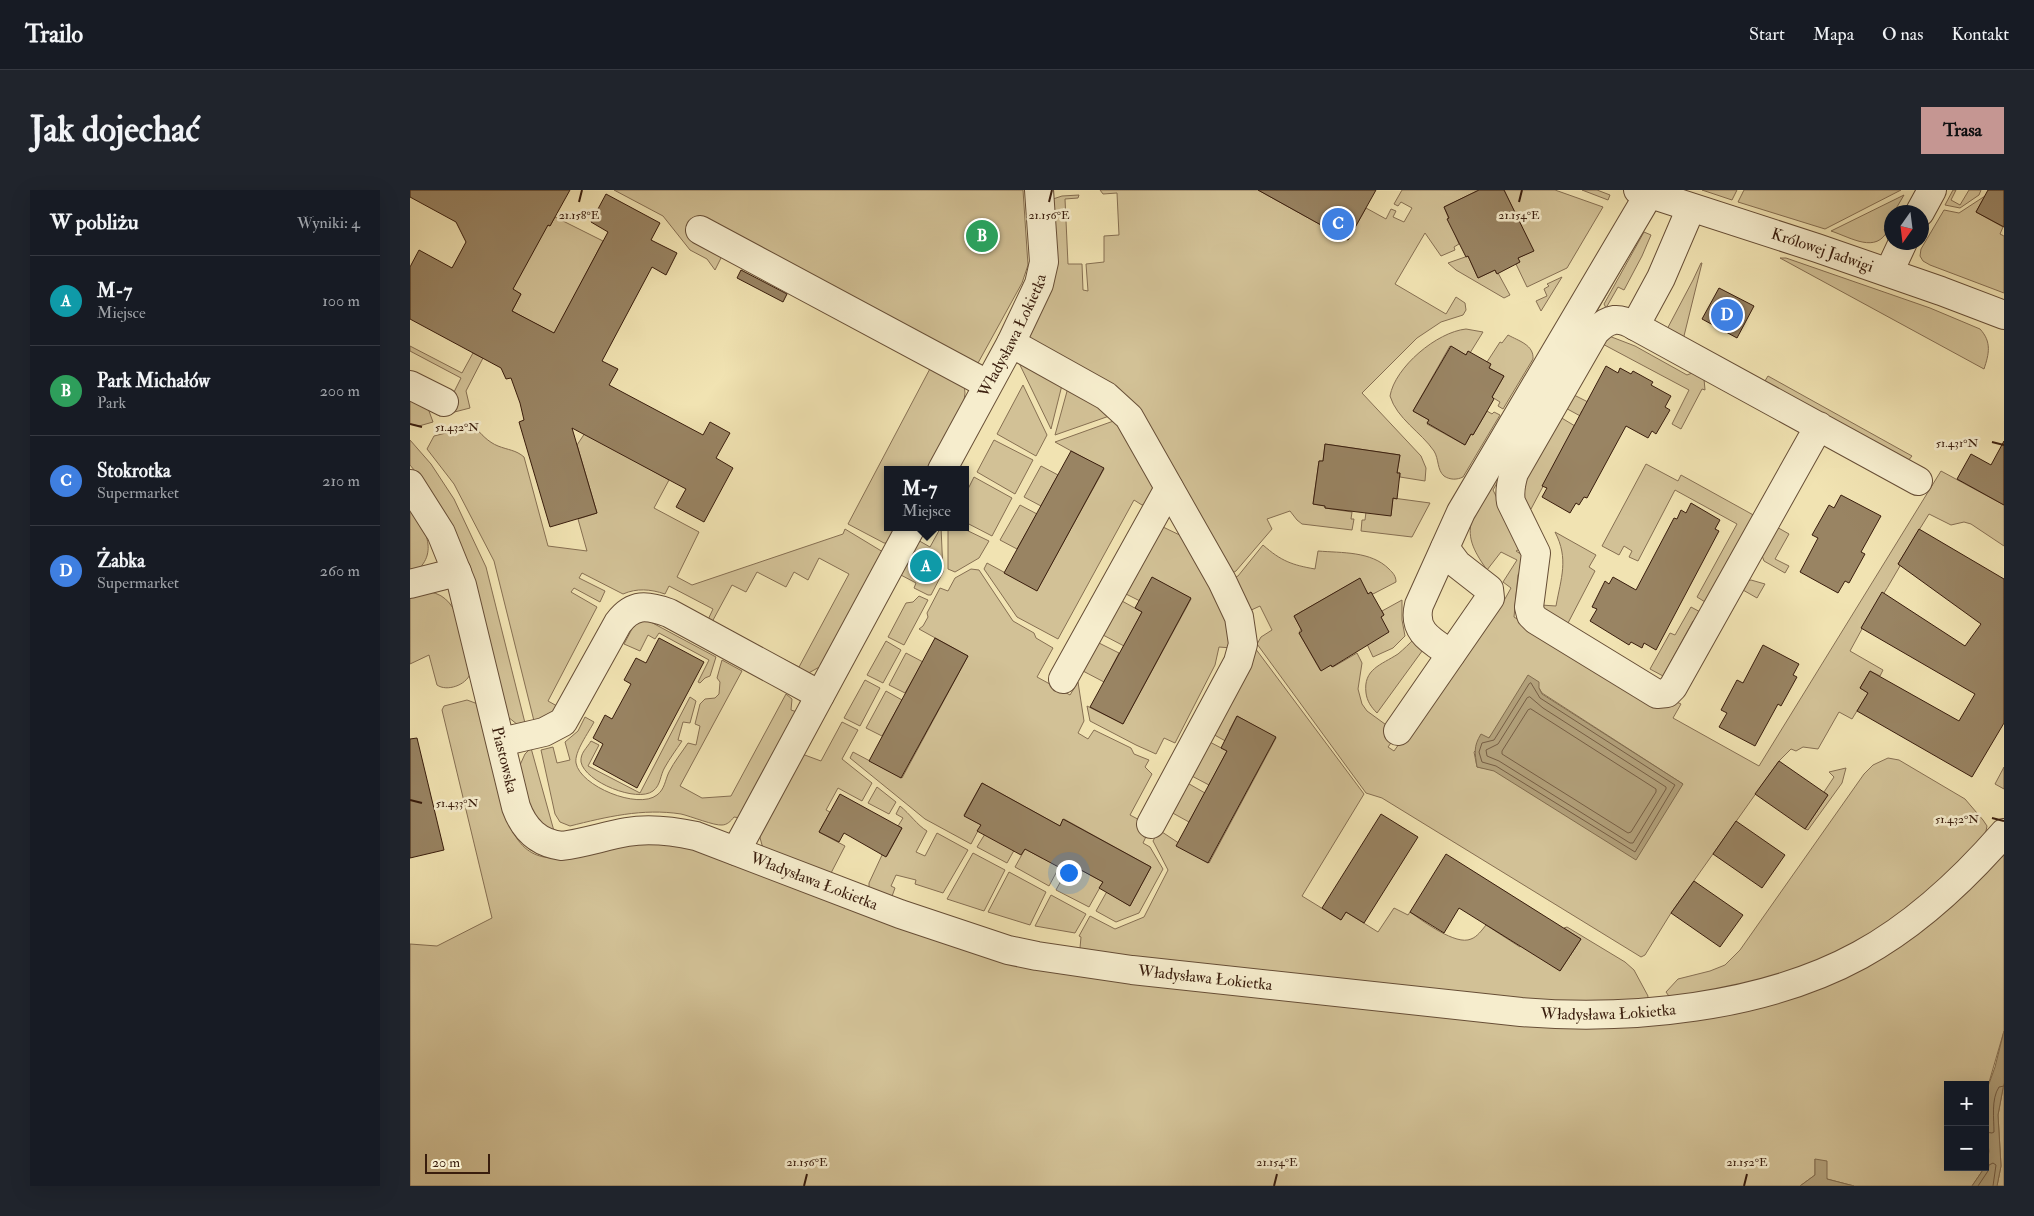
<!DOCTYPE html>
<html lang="pl">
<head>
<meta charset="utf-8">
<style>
	:root { --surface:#171b24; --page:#20242c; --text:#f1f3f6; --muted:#9ea1a6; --line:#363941; --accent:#c59692 }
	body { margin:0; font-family:"IM FELL Double Pica",serif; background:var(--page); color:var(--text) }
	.controls { position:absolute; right:15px; bottom:15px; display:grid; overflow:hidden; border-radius:0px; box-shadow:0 5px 20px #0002 }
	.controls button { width:45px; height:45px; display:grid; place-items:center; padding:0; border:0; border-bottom:1px solid var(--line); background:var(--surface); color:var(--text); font:25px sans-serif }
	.compass { position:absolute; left:1474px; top:15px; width:45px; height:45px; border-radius:50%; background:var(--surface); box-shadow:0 5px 20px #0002; rotate:194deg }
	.scale { position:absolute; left:15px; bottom:12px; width:65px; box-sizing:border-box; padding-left:5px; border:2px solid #391d0d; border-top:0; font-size:14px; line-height:18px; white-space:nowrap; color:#391d0d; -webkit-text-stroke:4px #f6edcd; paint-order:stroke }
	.you { position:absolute; left:658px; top:682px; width:18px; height:18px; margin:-12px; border:4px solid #fff; border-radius:50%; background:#1a73e8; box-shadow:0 0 0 8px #1a73e833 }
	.badge { display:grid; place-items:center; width:32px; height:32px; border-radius:50%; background:var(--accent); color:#fff; font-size:16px; font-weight:700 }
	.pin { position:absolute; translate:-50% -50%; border:2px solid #fff; box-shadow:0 1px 5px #0006 }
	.popup { position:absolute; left:474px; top:276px; width:85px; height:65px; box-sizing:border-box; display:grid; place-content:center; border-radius:0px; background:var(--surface); filter:drop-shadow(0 1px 4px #0005); font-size:16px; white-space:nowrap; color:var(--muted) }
	.popup b { font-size:19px; color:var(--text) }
	.popup::after { content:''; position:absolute; left:50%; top:100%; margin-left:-10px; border:10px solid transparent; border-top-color:var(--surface) }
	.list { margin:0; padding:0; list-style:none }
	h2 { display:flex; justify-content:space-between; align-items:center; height:65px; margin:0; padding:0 20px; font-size:21px }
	h2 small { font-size:16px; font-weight:400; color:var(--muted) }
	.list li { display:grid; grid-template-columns:32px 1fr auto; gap:15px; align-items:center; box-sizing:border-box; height:90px; padding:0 20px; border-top:1px solid var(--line) }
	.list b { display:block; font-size:19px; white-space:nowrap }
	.list p { margin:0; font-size:16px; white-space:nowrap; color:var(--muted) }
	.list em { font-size:16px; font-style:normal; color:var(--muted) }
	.map { position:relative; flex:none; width:1594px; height:996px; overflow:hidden; border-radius:0px }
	header { display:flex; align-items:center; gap:30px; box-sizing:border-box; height:70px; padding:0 25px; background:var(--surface); border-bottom:1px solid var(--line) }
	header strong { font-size:24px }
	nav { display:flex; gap:28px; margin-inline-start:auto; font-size:18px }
	.intro { display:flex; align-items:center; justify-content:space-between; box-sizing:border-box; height:120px; padding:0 30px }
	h1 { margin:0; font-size:35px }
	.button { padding:12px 22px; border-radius:0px; background:var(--accent); color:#111; font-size:18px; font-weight:700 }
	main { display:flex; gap:30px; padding:0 30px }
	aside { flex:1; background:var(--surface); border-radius:0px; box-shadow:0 5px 20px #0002 }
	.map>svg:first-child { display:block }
</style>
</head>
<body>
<header>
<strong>Trailo</strong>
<nav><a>Start</a><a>Mapa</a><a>O nas</a><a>Kontakt</a></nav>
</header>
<div class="intro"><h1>Jak dojechać</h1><a class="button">Trasa</a></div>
<main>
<aside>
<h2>W pobliżu<small>Wyniki: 4</small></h2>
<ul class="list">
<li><span class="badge" style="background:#0f9aa8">A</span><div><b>M-7</b><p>Miejsce</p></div><em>100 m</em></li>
<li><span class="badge" style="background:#2e9e5b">B</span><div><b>Park Michałów</b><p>Park</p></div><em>200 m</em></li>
<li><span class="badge" style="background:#3f7fe0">C</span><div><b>Stokrotka</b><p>Supermarket</p></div><em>210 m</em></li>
<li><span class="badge" style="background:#3f7fe0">D</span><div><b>Żabka</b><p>Supermarket</p></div><em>260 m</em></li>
</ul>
</aside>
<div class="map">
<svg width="1594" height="996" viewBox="0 0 1594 996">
	<rect width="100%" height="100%" fill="#f1e3b2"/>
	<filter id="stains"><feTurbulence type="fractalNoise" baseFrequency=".004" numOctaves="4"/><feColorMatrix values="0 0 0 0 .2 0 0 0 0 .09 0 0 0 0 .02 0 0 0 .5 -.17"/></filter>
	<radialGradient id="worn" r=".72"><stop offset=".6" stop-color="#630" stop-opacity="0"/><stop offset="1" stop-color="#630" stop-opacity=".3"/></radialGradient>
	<!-- green -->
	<path fill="#d2c196" stroke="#866f52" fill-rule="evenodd" d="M204 0H613L618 75 612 93 568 173 563 175 314 62 305 80 297 69 280 60 253 26Z
		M690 0H848L938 50 956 18 976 29 981 19 986 21 983 27 994 32 1002 18 991 12 988 16 984 14 992 0H1069L1034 17 1049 54 1044 57 1045 60 1031 66 1015 43 985 94 1036 124 1046 107 1055 113 1056 120 1053 125 1031 132 1007 148 952 203 1011 266 1016 278 1015 291 990 287V283H987L990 265 915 254 913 271H909L903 314 915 316V318L942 322 941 329H944L942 340 892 334 887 330 880 321 857 329 862 339 826 381 817 386 734 234 620 152 617 143 643 93 647 76 643 9 652 6 669 5 668 8 655 9 658 74H672L673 100 678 101 676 74 694 72V46L709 45 707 3 693 4Z
		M1094 0H1145L1193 17 1157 78 1117 97 1106 74 1109 72 1108 68 1123 61Z
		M1172 0H1187L1200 5 1198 10Z
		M1292 0H1327L1322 10Z
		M1334 0H1491L1415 39 1328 12Z
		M1543 0H1546L1541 10 1550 15 1559 0H1571L1569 5 1550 18 1535 15Z
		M1494 5 1484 22H1482L1481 27 1474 40H1478C1466 64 1442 48 1421 41Z
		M1575 6 1566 22 1593 37 1590 44 1594 46V103L1520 75 1513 71 1510 66 1511 59 1534 20 1549 23Z
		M145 27 193 51 145 144 102 121 111 104 58 76 138 35 140 36Z
		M1234 42 1241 45 1232 66 1214 100 1208 97 1196 118 1194 114Z
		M1223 53 1226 54 1083 300 1112 358 1106 361 1117 368 1108 385 1104 427 1153 458 1271 514 1263 528 1349 576 1531 281 1594 315V356L1561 334 1554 332 1541 335 1519 324 1488 374 1490 376C1474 405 1455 431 1440 461L1473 480 1470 486 1460 481 1450 498 1458 503 1442 529 1429 522 1408 559 1393 557 1386 561 1381 559 1369 571 1261 723 1235 765 1231 767 972 608 956 603 847 454 851 447 862 440 850 416 837 422 819 390 828 386 853 355C871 371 882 375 905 379L908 361C932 363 961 361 979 379 983 383 986 386 986 392L963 404 961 402 958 404 949 389 884 426 891 439 889 443 910 480 921 475 923 477 947 463 952 473 948 499 952 514 957 521 979 537 983 550 978 557 984 561 1088 417 1091 416 1101 398 1093 392 1107 370 1091 362 1077 380C1066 364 1056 349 1062 330ZM1129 498 1132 503 1273 594 1084 580 1067 577 1064 562Z
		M1058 66 1068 88 1085 80 1086 83H1088L1100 105 1094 108 1046 80 1038 73Z
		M1370 68H1376L1520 118 1570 139C1582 152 1579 164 1574 179Z
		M1291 73H1292L1272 154 1255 143 1283 90Z
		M1152 87 1131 121 1126 111 1137 106 1134 99 1139 96 1137 94Z
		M1056 139 1073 142 1060 163 1058 162 1056 165 1040 156 1003 221 1019 230 1017 234 1055 255 1061 244 1063 245 1077 221 1082 224 1084 222 1090 225 1053 287C1047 290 1040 290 1034 286 1027 280 1029 269 1024 261 1011 242 987 229 980 206 985 177 1027 142 1056 139Z
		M1098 145C1109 151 1124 155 1123 169L1093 219 1088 216 1090 212 1082 207 1094 186 1079 178 1077 172 1090 152 1092 153Z
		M1199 146 1225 156 1277 185 1287 181 1294 189 1295 200 1292 199 1271 239 1262 234 1279 200 1187 151Z
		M0 156 52 183 63 163 73 168 56 201 60 218 29 226 28 223 38 214 51 188 0 161Z
		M523 173 554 194 555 203 554 211 517 280H477V337H486L478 353H474L438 334Z
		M609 173 653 191 641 239Z
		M1358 186 1502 266 1497 272 1353 194Z
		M659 194 705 224 645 245Z
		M613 195 637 245 626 266 587 244Z
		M0 202 15 210 23 232 9 236 0 234Z
		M1158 202 1182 214 1171 222 1174 228 1150 215Z
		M1145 224 1165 236 1121 319 1114 315 1110 287Z
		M709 229 746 291 740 312 732 315 724 310 648 449 607 427 574 379 577 373 627 400 694 279 645 252Z
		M64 236C71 244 78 252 88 256 98 260 106 260 114 267L138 356 177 361 168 329 187 323 167 255 175 243 259 290 244 318 289 342 267 387 282 395 433 344 435 339 473 362 413 475 395 485 375 473V470L389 477 439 384 409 368 398 390 384 382 376 397 347 382 336 402 322 395 302 432 296 434 303 419 259 396 255 404C240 399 227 398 213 404L172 383 169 388 195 401 190 412 164 398 161 402 187 417 138 511 147 516 144 523 124 531 84 371 44 294 17 259 24 246Z
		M0 250 21 274 44 309 76 377 116 537 108 535 98 527 66 398 9 286 0 275Z
		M584 250 623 270 605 304 567 282Z
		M1236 274 1268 291 1271 285 1347 327 1300 415 1287 407 1327 334 1265 300 1228 371 1219 367 1222 361 1214 356 1209 365 1192 356Z
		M631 276 648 285 631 316 614 307Z
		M564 287 602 308 582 346 555 332V305Z
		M983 308 1020 313 1002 347 951 341 952 330H955L956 322 981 325Z
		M0 315C15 339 32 365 0 386Z
		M610 315 627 324 607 359 590 350Z
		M1365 336 1379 344 1365 369 1379 376 1375 383 1354 371 1351 363Z
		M531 337 533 382 521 405H518L504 398 506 393 489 384 496 366 507 372 503 380 521 390 530 375 526 369 511 361 509 364 501 358 506 349 520 357Z
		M538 337H550L579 351 569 368 545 382 538 379Z
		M753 337 778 349 820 426 822 458 809 457 805 475 765 553 754 548 746 564 726 555 680 531 677 516 713 534 781 409 742 388 736 414 716 404Z
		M1145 342 1186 365 1179 377 1185 381 1158 433 1133 425 1131 415 1146 416C1151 388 1159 369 1145 342Z
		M561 379 569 380 603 431 624 443 626 448 643 458 627 487 660 505 668 492 674 531 668 543 678 549 684 540 721 558 724 564 739 570 735 577 742 584 720 625 741 636 733 653 740 657 753 679 729 723 706 732 686 721 700 696 708 701 705 707 720 716 741 677 654 629 650 636 572 593 554 625 571 635 561 654 515 629 440 568 443 562 492 588 558 466 509 439 513 436 518 427 517 423 530 398 538 401 545 388Z
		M1341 390 1355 394 1347 408 1333 400 1335 392Z
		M20 402C53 407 54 456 60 484 56 495 37 502 27 495L19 465 0 474V404Z
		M509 406 518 410 494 455 478 447 496 413 503 412Z
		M992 410V430L995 446 983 458 963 467 957 454 971 427 974 425 972 421Z
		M712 411 732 422 714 456 693 445Z
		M1281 417 1294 424 1289 433 1283 431 1253 486 1240 479 1260 443 1265 445Z
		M231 430H237L306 467 300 486 295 488 290 493 288 492 299 470 249 443 245 449 238 445 230 461 214 454 223 437Z
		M1005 448 1015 457 967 523C961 517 957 511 956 503 953 479 971 475 988 464 994 459 999 454 1005 448Z
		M476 451 491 460 473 493 457 485Z
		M689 453 709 463 694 492 673 481Z
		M845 458 954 604 892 706 931 730 936 722 968 742 984 718 998 725 1000 722C1013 731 1046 756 1061 749 1067 747 1072 740 1076 735L1110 757 1116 748 1150 781 1171 749 1154 738 1157 737 1215 772 1224 780 1238 806 1237 811 1165 814 672 762 670 758 671 747 669 746 680 726 705 739 734 727 758 680 743 651 749 640 799 673 866 548 827 526 819 541 826 546 821 554 799 542Z
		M496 463 513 472 495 503 479 495Z
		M312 470 332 481 270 596 292 608 321 606 376 504 382 509 381 520 387 522 330 628 324 627C321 631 317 635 312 635 305 636 280 626 271 624 233 618 196 627 160 636L150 632 145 624 131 560 143 557 147 573 160 570 155 552 168 541 175 527 184 532C179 542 164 562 166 573 170 596 228 620 247 605 255 599 255 590 259 582 264 572 272 562 278 553L286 555 290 536 285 534 290 514 295 509 305 508 309 504 310 492 307 488Z
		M455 490 470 498 450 536 434 528Z
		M476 501 492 510 472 546 456 538Z
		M280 507 286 511 280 533 273 532 268 550 272 551C266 560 260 568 255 577 250 585 251 595 243 601 227 613 175 592 171 572 170 563 177 558 181 551L189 555 178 576 230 603Z
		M57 510 68 514 101 638C120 678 150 669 186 661 204 657 225 653 243 652 255 652 269 655 281 657L504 742 1093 831 1351 815 1594 661V841L1575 906V895H1538V977H1575L1562 996H1444L1417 989 1405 969V985L1390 996H0V754L27 756 82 728 32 520 34 516Z
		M432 532 448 540 432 569 462 593 452 611 428 598 416 620 420 622 409 642 435 656 420 685 356 659 352 655 349 644 392 564 411 571Z
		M796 550 817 561 799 595 778 584Z
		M121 558 144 641 129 633 120 617 110 575 115 564Z
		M1478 568 1489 570 1555 609 1573 630 1577 636 1575 646 1552 673 1487 727 1420 768 1352 791 1261 809 1256 802 1268 789 1300 781 1315 775 1330 760 1454 584 1463 575Z
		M1594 577V599L1585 594Z
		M1436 578 1432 593 1398 640 1395 639 1418 605 1414 602 1424 587 1419 582Z
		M774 591 795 603 779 632 759 621Z
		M467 597 486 612 479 624 458 613Z
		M490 616C500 624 507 635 517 641L506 662 515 666 527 643 558 660 533 703 505 694 506 690 486 685 481 696 485 698 481 709 459 700V693L472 665 477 666 492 638 488 636 493 628 486 624Z
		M578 639 607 655 597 673 567 657Z
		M615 659 632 668 636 661 653 670 639 696 605 677Z
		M563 663 595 680 574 721 537 709Z
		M660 674 693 692 679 717 646 700Z
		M599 682 636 702 620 735 578 722Z
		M641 705 676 724 665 743 625 736Z
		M1594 893V996H1587L1591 976 1588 925Z
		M1575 936 1579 961 1575 977Z"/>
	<!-- water -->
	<path fill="#b2a07a" stroke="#826c4e" d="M1118 485 1129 492V498L1132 504 1273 594 1226 670 1084 581 1067 577C1065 563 1063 557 1071 544L1079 548Z
		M1594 841V893L1588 925 1591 976 1587 996H1562L1577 974 1579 961 1575 936 1576 902 1585 877Z
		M1405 969 1417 971V989L1444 996H1390L1405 985Z"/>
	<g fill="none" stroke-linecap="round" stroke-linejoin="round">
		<!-- shore -->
		<path stroke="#765e44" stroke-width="1" d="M1121 493 1130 508 1265 595 1225 662 1086 576 1072 572 1069 562 1072 553 1084 550 1119 494Z
			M1120 507 1133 518 1256 597V599L1223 653H1220L1089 571 1077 566 1076 560 1088 554 1117 508Z
			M1121 519 1246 599V602L1221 642 1218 643 1092 564V561L1118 520Z
			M1575 942 1582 943 1584 942C1584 929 1581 909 1589 897L1594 896
			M1568 996 1578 981 1579 975 1583 973 1586 975 1583 996"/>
	</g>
	<!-- building -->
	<path fill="#998463" stroke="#391d0d" d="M0 0H160L140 36 138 35 103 99 111 104 102 121 144 143 198 42 181 32 196 4 250 33 241 50 267 63 256 85 242 77 192 171 208 179 199 195 293 245 300 232 320 243 306 268 323 278 294 332 266 317 276 299 162 238 187 323 140 337 109 232 114 230 110 213 101 188 96 189 91 178 0 129V77L9 60 42 78 56 52 46 32 0 7Z
		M848 0H966L938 50Z
		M1069 0H1094L1124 61 1108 68 1110 72 1087 84 1085 80 1068 88 1058 66 1056 67 1037 29 1039 28 1034 17Z
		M1578 0H1594V37L1566 22Z
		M331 80 377 104 373 112 327 88Z
		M1309 98 1344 116 1327 148 1292 129Z
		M1041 156 1056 165 1058 161 1081 174 1079 178 1094 186 1082 207 1084 209 1063 245 1061 244 1055 255 1017 233 1019 230 1003 221Z
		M1196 176 1208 183 1210 178 1221 184 1223 181 1243 192 1241 195 1261 206 1255 217 1260 220 1246 244 1242 241 1238 248 1216 236 1177 308 1174 307 1169 315 1166 313 1160 323 1132 307 1137 298 1132 296Z
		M1594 251V315L1547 289 1561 264 1581 275Z
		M915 254 990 265 987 283H990L987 309 983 308 981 326 915 318V316L903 314 909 271H913Z
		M661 261 694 278 627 401 594 383Z
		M1431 305 1471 326 1451 362 1455 364 1439 393 1435 391 1428 403 1390 382 1408 348 1402 345 1419 315 1424 318Z
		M1281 313 1310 330 1305 339 1309 341 1246 460 1234 453 1232 458 1221 452 1219 455 1180 431 1187 419 1182 417 1195 391 1199 394 1203 387 1226 400 1264 328 1267 329 1271 320 1276 323Z
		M1509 339 1594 389V533L1562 587 1447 521 1458 503 1450 498 1460 481 1549 531 1565 504 1451 438 1472 402 1555 456 1571 434 1488 374Z
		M742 387 781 408 713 534 680 517 732 422 725 418Z
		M950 388 958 404 961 402 974 425 971 427 979 442 922 477 921 475 911 481 889 443 892 441 884 426Z
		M249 448 294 472 227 598 183 574 193 554 183 548 195 525 202 529 221 494 214 490 226 468 236 473Z
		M525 448 558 466 491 588 459 571Z
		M1353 455 1389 474 1383 485 1387 487 1371 516 1368 514 1345 556 1309 537 1317 523 1311 520 1327 490 1333 493Z
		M827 526 866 547 798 673 766 656 817 561 811 558Z
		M7 548 34 660 0 668V549Z
		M1369 571 1418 605 1395 639 1345 604Z
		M572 593 650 636 653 629 741 677 720 716 689 698 693 692 660 674 656 681 615 659 611 665 567 641 571 635 554 626Z
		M430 604 492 638 476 667 434 643 429 652 409 642Z
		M971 624 1008 647 954 733 936 722 931 730 912 718Z
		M1326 631 1375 665 1352 698 1303 664Z
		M1036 664 1171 749 1150 781 1049 718 1034 743 1000 722Z
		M1284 691 1333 725 1310 757 1261 723Z"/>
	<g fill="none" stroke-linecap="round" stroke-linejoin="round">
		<!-- minor casing -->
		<g stroke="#674e36" stroke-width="30">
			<g id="minor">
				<path id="s1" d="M1228 0 1407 58 1531 101 1594 125"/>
				<path d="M1510 22 1522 0"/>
				<path d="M290 40 577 194"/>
				<path d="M1479 82 1493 52"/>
				<path d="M1225 136 1251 88 1281 18"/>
				<path d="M601 153 696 206 719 227 812 391 829 427 833 454 828 472 741 634"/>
				<path d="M0 195 34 212"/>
				<path d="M1409 236 1263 497 1257 503 1247 504 1126 430 1121 425 1119 417 1126 363 1101 312C1099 302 1101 293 1104 283L1185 142C1199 127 1209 127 1225 136L1508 291"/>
				<path id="s2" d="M532 280 601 153 629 94 634 72 629 0"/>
				<path id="s3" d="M0 294 31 343 52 395 106 617C114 639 128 653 152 656 174 653 195 646 217 642 240 638 263 641 286 646L490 724 598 760 627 766 722 780 1111 822C1220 831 1353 818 1450 765 1505 735 1553 690 1594 643"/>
				<path d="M0 394 47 382"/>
				<path d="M1041 464C1022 451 1002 442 1009 415L1051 322 1239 4"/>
				<path d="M653 489 759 298"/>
				<path d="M988 541 1080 408 1079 399 1047 374 1035 358"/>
				<path d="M91 552 134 542 153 532 208 433C223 413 237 415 259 423L410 505"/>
				<path d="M326 661 501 337"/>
			</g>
		</g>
		<!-- minor -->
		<use href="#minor" stroke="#f6edcd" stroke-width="28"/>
	</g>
	<!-- ticks -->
	<path fill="none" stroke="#391d0d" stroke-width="2" d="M169 12 172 0M639 12 642 0M1109 12 1112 0M0 234 12 237M1582 252 1594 255M0 610 12 613M1582 628 1594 631M394 996 397 984M864 996 867 984M1334 996 1337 984"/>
	<g text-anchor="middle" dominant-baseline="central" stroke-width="5" stroke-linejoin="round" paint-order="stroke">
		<!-- street labels -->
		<g font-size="16" fill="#391d0d" stroke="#f6edcd">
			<text stroke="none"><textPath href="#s1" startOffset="194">Królowej Jadwigi</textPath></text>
			<text stroke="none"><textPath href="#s2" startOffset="152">Władysława Łokietka</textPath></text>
			<text stroke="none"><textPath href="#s3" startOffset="294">Piastowska</textPath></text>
			<text stroke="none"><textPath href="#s3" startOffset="669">Władysława Łokietka</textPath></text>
			<text stroke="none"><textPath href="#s3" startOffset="1074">Władysława Łokietka</textPath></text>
			<text stroke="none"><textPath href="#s3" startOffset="1479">Władysława Łokietka</textPath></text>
		</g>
	</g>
	<g font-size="12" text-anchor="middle" fill="#391d0d" stroke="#f6edcd" stroke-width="5" stroke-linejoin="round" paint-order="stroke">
		<text x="169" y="29">21.158°E</text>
		<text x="639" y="29">21.156°E</text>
		<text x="1109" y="29">21.154°E</text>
		<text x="47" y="241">51.432°N</text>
		<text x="1547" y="257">51.431°N</text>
		<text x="47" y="617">51.433°N</text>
		<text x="1547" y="633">51.432°N</text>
		<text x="397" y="976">21.156°E</text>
		<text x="867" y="976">21.154°E</text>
		<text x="1337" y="976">21.152°E</text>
	</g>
	<rect width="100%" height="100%" filter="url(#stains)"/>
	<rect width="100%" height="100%" fill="url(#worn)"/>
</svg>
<div class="controls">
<button>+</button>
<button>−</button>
</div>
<svg class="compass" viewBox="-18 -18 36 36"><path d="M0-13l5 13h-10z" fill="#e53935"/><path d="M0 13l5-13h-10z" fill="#9ea1a6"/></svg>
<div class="scale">20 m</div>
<div class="you"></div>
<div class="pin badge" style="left:516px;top:376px;background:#0f9aa8">A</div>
<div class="popup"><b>M-7</b>Miejsce</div>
<div class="pin badge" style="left:572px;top:46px;background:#2e9e5b">B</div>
<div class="pin badge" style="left:928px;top:34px;background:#3f7fe0">C</div>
<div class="pin badge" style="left:1317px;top:125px;background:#3f7fe0">D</div>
</div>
</main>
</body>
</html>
